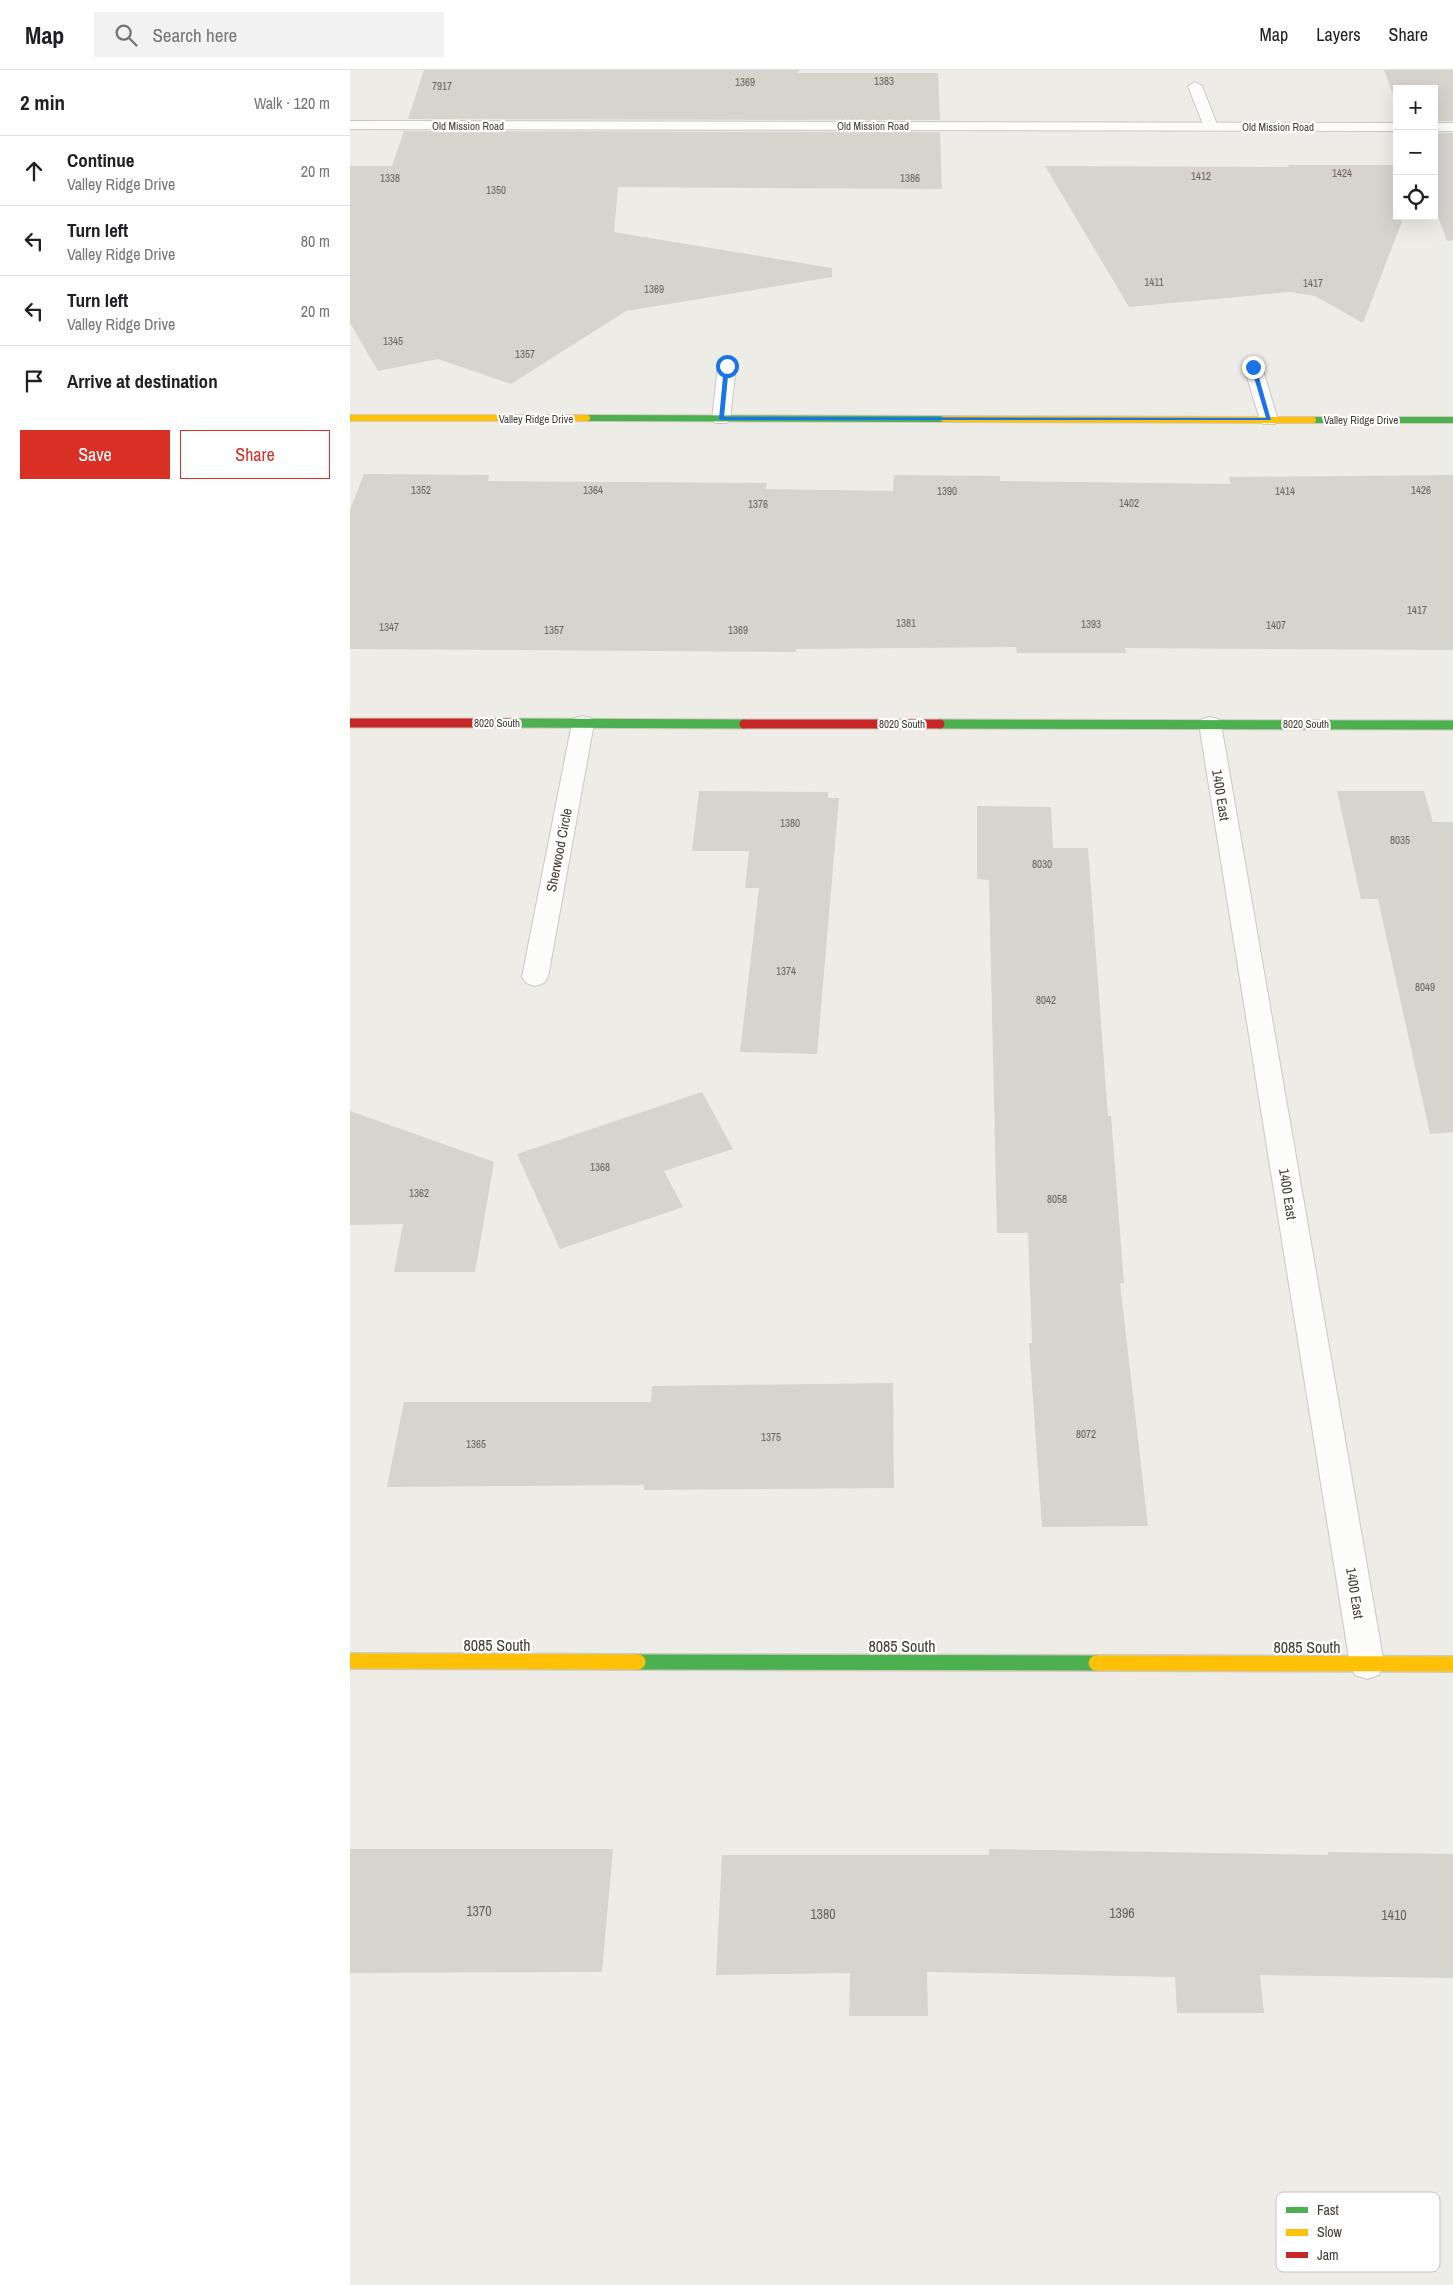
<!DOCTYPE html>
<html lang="en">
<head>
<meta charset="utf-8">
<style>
	:root { --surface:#fff; --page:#f2f2f2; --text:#202124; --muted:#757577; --line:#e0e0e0; --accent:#d93025 }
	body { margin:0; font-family:"Archivo Narrow",sans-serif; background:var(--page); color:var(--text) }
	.controls { position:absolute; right:15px; top:15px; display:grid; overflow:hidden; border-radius:0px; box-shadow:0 5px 20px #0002 }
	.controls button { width:45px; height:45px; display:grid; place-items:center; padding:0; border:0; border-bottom:1px solid var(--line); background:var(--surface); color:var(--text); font:25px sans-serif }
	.stop { position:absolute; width:15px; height:15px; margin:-11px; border:4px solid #1a73e8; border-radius:50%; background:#fff }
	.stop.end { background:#1a73e8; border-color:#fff; box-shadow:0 1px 5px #0008 }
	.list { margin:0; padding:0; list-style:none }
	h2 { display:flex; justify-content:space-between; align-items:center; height:65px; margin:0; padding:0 20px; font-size:21px }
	h2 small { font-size:16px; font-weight:400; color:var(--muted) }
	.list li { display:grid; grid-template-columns:32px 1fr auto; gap:15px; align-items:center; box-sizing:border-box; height:70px; padding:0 20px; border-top:1px solid var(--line) }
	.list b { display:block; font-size:19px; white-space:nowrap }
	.list p { margin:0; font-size:16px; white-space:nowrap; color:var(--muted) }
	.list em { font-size:16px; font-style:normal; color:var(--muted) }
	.actions { display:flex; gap:10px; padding:15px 20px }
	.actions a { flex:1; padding:11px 0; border:1px solid var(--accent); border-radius:0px; text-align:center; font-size:18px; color:var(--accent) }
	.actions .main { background:var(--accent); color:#fff }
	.icon { flex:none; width:28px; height:28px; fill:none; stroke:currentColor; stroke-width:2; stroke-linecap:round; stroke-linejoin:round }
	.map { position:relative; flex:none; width:1103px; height:2215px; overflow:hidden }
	header { display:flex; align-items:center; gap:30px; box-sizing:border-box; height:70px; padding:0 25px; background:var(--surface); border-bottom:1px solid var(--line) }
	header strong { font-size:24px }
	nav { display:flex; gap:28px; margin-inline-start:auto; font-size:18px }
	.search { width:350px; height:45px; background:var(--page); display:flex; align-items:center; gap:12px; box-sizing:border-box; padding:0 18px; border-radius:0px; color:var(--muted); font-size:19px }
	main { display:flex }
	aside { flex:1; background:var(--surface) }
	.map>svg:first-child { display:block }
</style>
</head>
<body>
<header>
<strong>Map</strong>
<div class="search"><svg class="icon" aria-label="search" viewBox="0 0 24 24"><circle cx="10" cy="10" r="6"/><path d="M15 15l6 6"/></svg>Search here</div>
<nav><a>Map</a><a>Layers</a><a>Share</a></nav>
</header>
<main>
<aside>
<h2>2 min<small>Walk · 120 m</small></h2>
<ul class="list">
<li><svg class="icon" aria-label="ahead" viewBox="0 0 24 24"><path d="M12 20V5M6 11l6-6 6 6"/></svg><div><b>Continue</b><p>Valley Ridge Drive</p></div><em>20 m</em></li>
<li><svg class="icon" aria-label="left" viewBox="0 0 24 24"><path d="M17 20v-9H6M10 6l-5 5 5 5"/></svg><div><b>Turn left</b><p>Valley Ridge Drive</p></div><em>80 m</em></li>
<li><svg class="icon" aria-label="left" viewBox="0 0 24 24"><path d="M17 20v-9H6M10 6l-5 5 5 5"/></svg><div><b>Turn left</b><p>Valley Ridge Drive</p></div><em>20 m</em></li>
<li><svg class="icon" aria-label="arrive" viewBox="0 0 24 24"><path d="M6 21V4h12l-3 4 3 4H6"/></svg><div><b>Arrive at destination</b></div></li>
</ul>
<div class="actions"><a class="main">Save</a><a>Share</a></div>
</aside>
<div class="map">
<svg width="1103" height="2215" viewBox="0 0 1103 2215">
	<rect width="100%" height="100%" fill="#eeece6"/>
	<!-- building -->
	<path fill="#d7d3cd" d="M74 0H449L448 3H588L590 50 58 49Z
		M1034 0H1103V51H1084V19H1047V35Z
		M54 61 590 62 592 119 268 117 264 162 482 198V207L276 241 161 314 88 289 28 301 0 253V96H42Z
		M1084 63H1103V170L1097 171 1084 136Z
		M938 95H1047V146H1054L1013 253 965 226 940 222 779 237 695 96 939 97Z
		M14 404 139 405 138 411 417 413 416 419 543 421 544 405 650 406V411L881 414 879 407 1103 405V580L775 578 776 583H667L666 577 446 579V582L0 579V440Z
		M349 721 478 722V728H489L467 984 390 982 409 818H395L399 781H342Z
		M987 721H1074L1083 752H1103V1062L1080 1064 1028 829H1011Z
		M627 736 701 737 703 778H738L758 1046H761L774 1214 770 1213 798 1456 692 1457 679 1273H682L678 1163H647L639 810 627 809Z
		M352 1022 383 1079 314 1101 333 1137 210 1179 167 1084Z
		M0 1041 144 1092 125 1202H44L53 1154 0 1155Z
		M543 1313 544 1418 294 1420V1415L37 1417 54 1332H301L302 1316Z
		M0 1779H263L252 1902 0 1903Z
		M639 1779 978 1785V1782L1103 1784V1908L910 1905 914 1943H827L825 1907 577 1902 578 1946H499L500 1903 366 1905 372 1785H639Z"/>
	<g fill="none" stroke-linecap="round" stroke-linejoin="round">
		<!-- lane casing -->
		<g stroke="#cbc8c2" stroke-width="2">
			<path id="lane" d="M845 12 852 16 868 57 866 60H856L854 57 838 16Z"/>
		</g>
		<!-- street casing -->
		<g stroke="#cbc8c2" stroke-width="2">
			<path id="street" d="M0 51 1047 53V61L0 59Z
				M1084 53H1103V61H1084Z
				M377 291 383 292 386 296 380 349 377 353H365L362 349 368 296 371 292Z
				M903 292 909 293 912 297 928 350 925 354H913L910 350 894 297 897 293Z
				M233 646 241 648 244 653 198 907 194 913 185 916 176 913 172 907 222 653 225 648Z
				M860 647 868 649 871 654 1034 1594 1029 1605 1017 1609 1005 1605 1000 1594 849 654 852 649Z"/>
		</g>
		<!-- fast-far2 casing -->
		<g stroke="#d0cabe" stroke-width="8">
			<path id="fast-far2" d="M237 348 594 349
				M963 350H1103"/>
		</g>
		<!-- fast-far1 casing -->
		<g stroke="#d0cabe" stroke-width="11">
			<path id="fast-far1" d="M163 653 394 654
				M590 654 1103 655"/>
		</g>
		<!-- fast casing -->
		<g stroke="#d0cabe" stroke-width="18">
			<path id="fast" d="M288 1592 746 1593"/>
		</g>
		<!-- slow-far1 casing -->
		<g stroke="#d0cabe" stroke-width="8">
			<path id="slow-far1" d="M0 348H237
				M594 349 963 350"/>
		</g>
		<!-- slow casing -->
		<g stroke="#d0cabe" stroke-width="18">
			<path id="slow" d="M0 1591 288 1592
				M746 1593 1103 1594"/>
		</g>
		<!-- jam casing -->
		<g stroke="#d0cabe" stroke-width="11">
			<path id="jam" d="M0 653H163
				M394 654H590"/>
		</g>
		<!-- lane -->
		<use href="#lane" fill="#fcfcfb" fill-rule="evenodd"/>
		<!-- street -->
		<use href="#street" fill="#fcfcfb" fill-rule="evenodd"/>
		<!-- fast-far2 -->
		<use href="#fast-far2" stroke="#4caf50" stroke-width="6"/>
		<!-- fast-far1 -->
		<use href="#fast-far1" stroke="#4caf50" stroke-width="9"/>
		<!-- fast -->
		<use href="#fast" stroke="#4caf50" stroke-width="15"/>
		<!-- slow-far1 -->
		<use href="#slow-far1" stroke="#ffc107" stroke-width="6"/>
		<!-- slow -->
		<use href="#slow" stroke="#ffc107" stroke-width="15"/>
		<!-- jam -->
		<use href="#jam" stroke="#c62828" stroke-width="9"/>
	</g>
	<!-- route -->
	<path fill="#1a73e8" d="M377 294 379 296 374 347 916 348 901 297 903 295 906 297 921 350H371L369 349 374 296Z"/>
	<g text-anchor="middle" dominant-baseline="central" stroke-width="4.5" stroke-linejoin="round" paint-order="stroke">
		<!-- number labels -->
		<g font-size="11" fill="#6a635b">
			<text x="534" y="11">1383</text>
			<text x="395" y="12">1369</text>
			<text x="92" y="16">7917</text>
			<text x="992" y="103">1424</text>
			<text x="851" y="106">1412</text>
			<text x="40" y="108">1338</text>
			<text x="560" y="108">1386</text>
			<text x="146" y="120">1350</text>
			<text x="804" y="212">1411</text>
			<text x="963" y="213">1417</text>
			<text x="304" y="219">1369</text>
			<text x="43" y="271">1345</text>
			<text x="175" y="284">1357</text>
			<text x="71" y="420">1352</text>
			<text x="243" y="420">1364</text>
			<text x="1071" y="420">1426</text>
			<text x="597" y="421">1390</text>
			<text x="935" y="421">1414</text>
			<text x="779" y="433">1402</text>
			<text x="408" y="434">1376</text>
			<text x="1067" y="540">1417</text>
			<text x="556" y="553">1381</text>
			<text x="741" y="554">1393</text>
			<text x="926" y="555">1407</text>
			<text x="39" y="557">1347</text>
			<text x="204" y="560">1357</text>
			<text x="388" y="560">1369</text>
			<text x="440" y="753">1380</text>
			<text x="1050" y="770">8035</text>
			<text x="692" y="794">8030</text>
			<text x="436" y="901">1374</text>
			<text x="1075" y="917">8049</text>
			<text x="696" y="930">8042</text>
			<text x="250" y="1097">1368</text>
			<text x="69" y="1123">1362</text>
			<text x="707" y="1129">8058</text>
			<text x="736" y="1364">8072</text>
			<text x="421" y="1367">1375</text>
			<text x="126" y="1374">1365</text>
		</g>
		<!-- far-street labels -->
		<g font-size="11" fill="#443c33" stroke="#fff">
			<text x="118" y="56">Old Mission Road</text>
			<text x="523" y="56">Old Mission Road</text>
			<text x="928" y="57">Old Mission Road</text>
			<text x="186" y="349">Valley Ridge Drive</text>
			<text x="1011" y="350">Valley Ridge Drive</text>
			<text x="147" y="653">8020 South</text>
			<text x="552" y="654">8020 South</text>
			<text x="956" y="654">8020 South</text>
		</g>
		<!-- street labels -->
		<g font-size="14" fill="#443c33" stroke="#fff">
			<text transform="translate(871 725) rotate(81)">1400 East</text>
			<text transform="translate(209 780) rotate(-79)">Sherwood Circle</text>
			<text transform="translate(938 1124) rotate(81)">1400 East</text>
			<text transform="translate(1005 1523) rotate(81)">1400 East</text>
		</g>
		<!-- near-number labels -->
		<g font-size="14" fill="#6a635b">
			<text x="129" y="1841">1370</text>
			<text x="772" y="1843">1396</text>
			<text x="473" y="1844">1380</text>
			<text x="1044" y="1845">1410</text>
		</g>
		<!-- near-street labels -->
		<g font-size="16" fill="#443c33" stroke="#fff">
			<text x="147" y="1575">8085 South</text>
			<text x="552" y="1576">8085 South</text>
			<text x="957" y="1577">8085 South</text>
		</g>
	</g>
	<!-- legend -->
	<rect x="926" y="2122" width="164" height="80" rx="8" fill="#fff" stroke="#c7c4c2" stroke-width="1"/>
	<rect x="936" y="2137" width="22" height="6" fill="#4caf50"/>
	<rect x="936" y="2159" width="22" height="7" fill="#ffc107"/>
	<rect x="936" y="2182" width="22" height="6" fill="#c62828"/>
	<g font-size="14" fill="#443c33">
		<text x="967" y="2145">Fast</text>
		<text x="967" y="2167">Slow</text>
		<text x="967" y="2190">Jam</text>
	</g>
</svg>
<div class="controls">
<button>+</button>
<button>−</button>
<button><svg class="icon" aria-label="locate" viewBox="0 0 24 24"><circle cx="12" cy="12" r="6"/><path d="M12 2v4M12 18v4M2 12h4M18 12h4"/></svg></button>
</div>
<div class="stop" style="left:377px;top:296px"></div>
<div class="stop end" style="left:903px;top:297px"></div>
</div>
</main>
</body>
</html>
